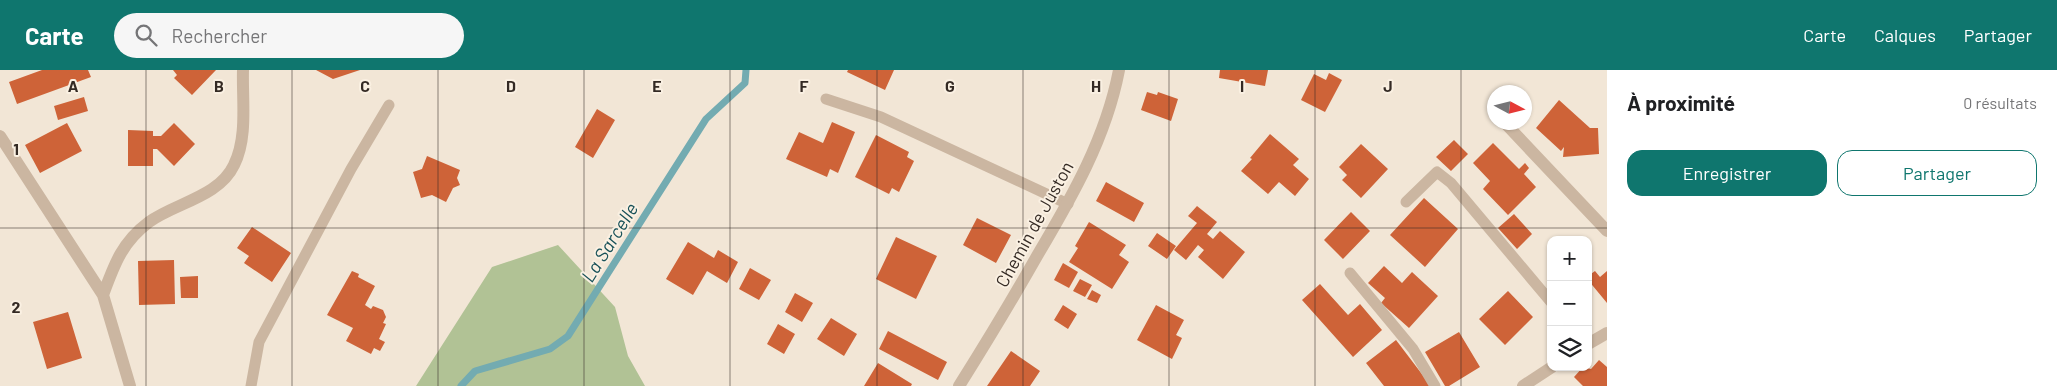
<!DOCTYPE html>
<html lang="fr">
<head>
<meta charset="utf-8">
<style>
	:root { --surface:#fff; --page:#f6f6f6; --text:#202124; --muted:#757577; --line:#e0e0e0; --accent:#0f766e }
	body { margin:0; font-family:Barlow,sans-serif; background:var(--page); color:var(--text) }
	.controls { position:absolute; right:15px; bottom:15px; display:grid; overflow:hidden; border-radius:10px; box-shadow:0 1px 4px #0004 }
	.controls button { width:45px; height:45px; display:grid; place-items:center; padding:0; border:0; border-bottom:1px solid var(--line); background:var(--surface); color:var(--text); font:25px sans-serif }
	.compass { position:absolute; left:1487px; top:15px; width:45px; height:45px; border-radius:50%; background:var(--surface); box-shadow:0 1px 4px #0004; rotate:97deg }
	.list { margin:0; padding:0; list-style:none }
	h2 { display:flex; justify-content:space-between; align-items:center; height:65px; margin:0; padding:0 20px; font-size:21px }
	h2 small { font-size:16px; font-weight:400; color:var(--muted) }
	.actions { display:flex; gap:10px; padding:15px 20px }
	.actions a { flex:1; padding:11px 0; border:1px solid var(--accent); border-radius:15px; text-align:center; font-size:18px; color:var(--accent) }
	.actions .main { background:var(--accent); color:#fff }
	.icon { flex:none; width:28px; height:28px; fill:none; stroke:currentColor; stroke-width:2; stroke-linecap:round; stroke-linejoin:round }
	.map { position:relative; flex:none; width:1607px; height:316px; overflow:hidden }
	header { display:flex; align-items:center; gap:30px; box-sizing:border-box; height:70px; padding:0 25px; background:var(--accent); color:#fff }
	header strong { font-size:24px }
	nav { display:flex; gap:28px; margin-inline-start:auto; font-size:18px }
	.search { width:350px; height:45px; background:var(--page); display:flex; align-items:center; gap:12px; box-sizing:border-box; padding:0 18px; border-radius:28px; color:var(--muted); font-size:19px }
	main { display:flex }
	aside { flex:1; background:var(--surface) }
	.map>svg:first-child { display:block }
</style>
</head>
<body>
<header>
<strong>Carte</strong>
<div class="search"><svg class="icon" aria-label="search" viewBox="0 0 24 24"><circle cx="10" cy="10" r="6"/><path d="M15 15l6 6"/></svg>Rechercher</div>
<nav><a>Carte</a><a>Calques</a><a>Partager</a></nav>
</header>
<main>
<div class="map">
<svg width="1607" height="316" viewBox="0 0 1607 316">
	<rect width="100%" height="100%" fill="#f2e6d6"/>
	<!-- green -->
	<path fill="#b1c295" d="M558 175 615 237 628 286 645 316H416L492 197Z"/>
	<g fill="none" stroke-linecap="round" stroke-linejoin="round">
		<!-- stream -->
		<path stroke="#73abb1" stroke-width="7" d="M461 316 475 301 550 279 568 266 706 49 745 13 746 0"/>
	</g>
	<!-- building -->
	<path fill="#ce6338" d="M42 0H88L91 7 17 34 9 12Z
		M173 0H216L192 25 174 8 177 5Z
		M316 0H360L333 9Z
		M848 0H894L885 20 847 2Z
		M1220 0H1268L1265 16 1219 8Z
		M1329 3 1342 10 1325 42 1301 30 1314 4 1326 10Z
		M1147 22 1157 25 1158 22 1178 29 1171 51 1141 40Z
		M84 27 88 41 58 50 54 36Z
		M1559 30 1590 58H1598L1599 84 1563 87 1564 77 1561 81 1536 58Z
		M597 39 615 50 593 88 575 77Z
		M832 52 855 62 838 103 830 99 827 107 786 89 799 62 823 73Z
		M67 53 82 81 40 103 25 75Z
		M174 53 195 74 174 96 157 79H153V96H128V60L153 61V66H161Z
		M1270 64 1299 89 1293 95 1309 109 1295 126 1279 112 1268 124 1241 101 1252 89 1250 88Z
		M876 65 909 82 907 87 914 91 899 122 892 118 889 124 855 107Z
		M1454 70 1468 84 1451 101 1436 87Z
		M1493 73 1519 99 1525 93 1529 98 1524 104 1536 117 1508 145 1483 119 1490 111 1473 93Z
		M1361 74 1388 99 1361 128 1342 110 1347 105 1339 97Z
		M427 86 460 100 457 108 460 115 453 118 446 132 432 125 421 128 413 102 422 99Z
		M1106 112 1144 133 1134 152 1096 131Z
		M1424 128 1458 159 1425 197 1390 165Z
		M1197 136 1217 152 1207 164 1213 169 1220 161 1245 182 1223 209 1198 187 1204 180 1198 175 1186 190 1174 180 1197 153 1188 146Z
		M1351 142 1370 161 1343 189 1324 170Z
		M1514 144 1532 164 1517 179 1498 158Z
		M977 148 1011 165 996 193 963 175Z
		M1089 152 1126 175 1119 185 1129 192 1112 219 1069 192 1078 178 1075 176Z
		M252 157 291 183 272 212 244 193 249 186 237 178Z
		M1157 163 1176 176 1167 189 1148 176Z
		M896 167 937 186 916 229 876 209Z
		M688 172 714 188 718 180 738 192 727 213 707 201 693 225 666 209Z
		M174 190 175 234 139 235 138 191Z
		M1063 193 1078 202 1069 218 1054 210Z
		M1384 196 1402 213 1412 202 1438 226 1409 258 1381 233 1385 228 1368 213Z
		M750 198 771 210 759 230 739 219Z
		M352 201 359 204 358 207 375 216 365 235 371 239 373 236 383 240 386 247 383 253 386 254 379 269 385 272 380 281 374 278 371 284 346 271 353 258 327 245Z
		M1595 201 1600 207 1607 201V233L1588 210V206Z
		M198 206V228H181L180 207Z
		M1080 209 1092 215 1085 227 1073 221Z
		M1320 214 1348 245 1360 234 1382 260 1353 287 1302 230Z
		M1092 220 1101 225 1097 233 1087 229Z
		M1508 221 1533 247 1505 275 1479 249Z
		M795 223 813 233 802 252 785 242Z
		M1063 235 1077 244 1068 259 1054 250Z
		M1156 235 1184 250 1176 265 1182 268 1172 289 1137 270Z
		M68 242 82 288 47 299 33 252Z
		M831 248 857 264 844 286 817 269Z
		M778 254 795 264 784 284 767 274Z
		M888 261 947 292 938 310 879 279Z
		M1459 262 1480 297 1449 316H1445L1425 282Z
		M1396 270 1431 316H1384L1366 293Z
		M1011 281 1040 301 1030 316H987Z
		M1599 290 1607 297V316H1583L1574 307 1583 297 1591 299Z
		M878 293 912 314 911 316H864Z"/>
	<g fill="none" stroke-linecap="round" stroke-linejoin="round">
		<!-- lane -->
		<path stroke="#cbb6a1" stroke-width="11" d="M826 29 881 47 1068 134
			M1406 132 1437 102 1451 113 1551 232
			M1350 203 1413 279 1435 316
			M251 316 259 272 351 99 389 35"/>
		<!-- street -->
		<path stroke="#cbb6a1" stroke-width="12" d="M1504 52 1607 161
			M0 66 103 225 130 316
			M103 225C114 195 122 172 149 152 175 133 219 127 234 95 248 67 242 30 243 0
			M1588 274 1607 263
			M959 316C986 273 1012 230 1037 186 1072 127 1106 68 1119 0
			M1523 316 1552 297"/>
	</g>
	<!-- grid -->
	<path fill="none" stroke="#342a24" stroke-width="1" stroke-opacity="0.55" d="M146 0V316M292 0V316M438 0V316M584 0V316M730 0V316M877 0V316M1023 0V316M1169 0V316M1315 0V316M1461 0V316M0 158H1607"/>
	<g text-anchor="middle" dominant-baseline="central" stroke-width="4" stroke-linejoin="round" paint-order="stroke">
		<!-- street labels -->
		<g font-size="18" fill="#342a24" stroke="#faf0e2">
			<text transform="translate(1034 154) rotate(-61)">Chemin de Juston</text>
		</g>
		<!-- water labels -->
		<g font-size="19" font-style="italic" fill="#185158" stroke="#faf0e2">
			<text transform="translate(609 172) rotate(-58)">La Sarcelle</text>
		</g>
	</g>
	<g font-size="16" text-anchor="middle" font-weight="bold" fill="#342a24" stroke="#faf0e2" stroke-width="4" stroke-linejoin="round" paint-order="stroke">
		<text x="73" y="22">A</text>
		<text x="219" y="22">B</text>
		<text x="365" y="22">C</text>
		<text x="511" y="22">D</text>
		<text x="657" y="22">E</text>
		<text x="804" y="22">F</text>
		<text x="950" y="22">G</text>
		<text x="1096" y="22">H</text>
		<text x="1242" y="22">I</text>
		<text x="1388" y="22">J</text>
		<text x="16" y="85">1</text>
		<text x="16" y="243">2</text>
	</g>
</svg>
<div class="controls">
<button>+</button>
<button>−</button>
<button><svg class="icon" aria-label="layers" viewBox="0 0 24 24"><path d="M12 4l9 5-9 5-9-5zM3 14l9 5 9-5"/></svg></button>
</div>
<svg class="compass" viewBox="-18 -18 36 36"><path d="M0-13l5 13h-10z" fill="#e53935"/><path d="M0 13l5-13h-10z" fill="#757577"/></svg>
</div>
<aside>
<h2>À proximité<small>0 résultats</small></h2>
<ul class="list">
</ul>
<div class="actions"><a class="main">Enregistrer</a><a>Partager</a></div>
</aside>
</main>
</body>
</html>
